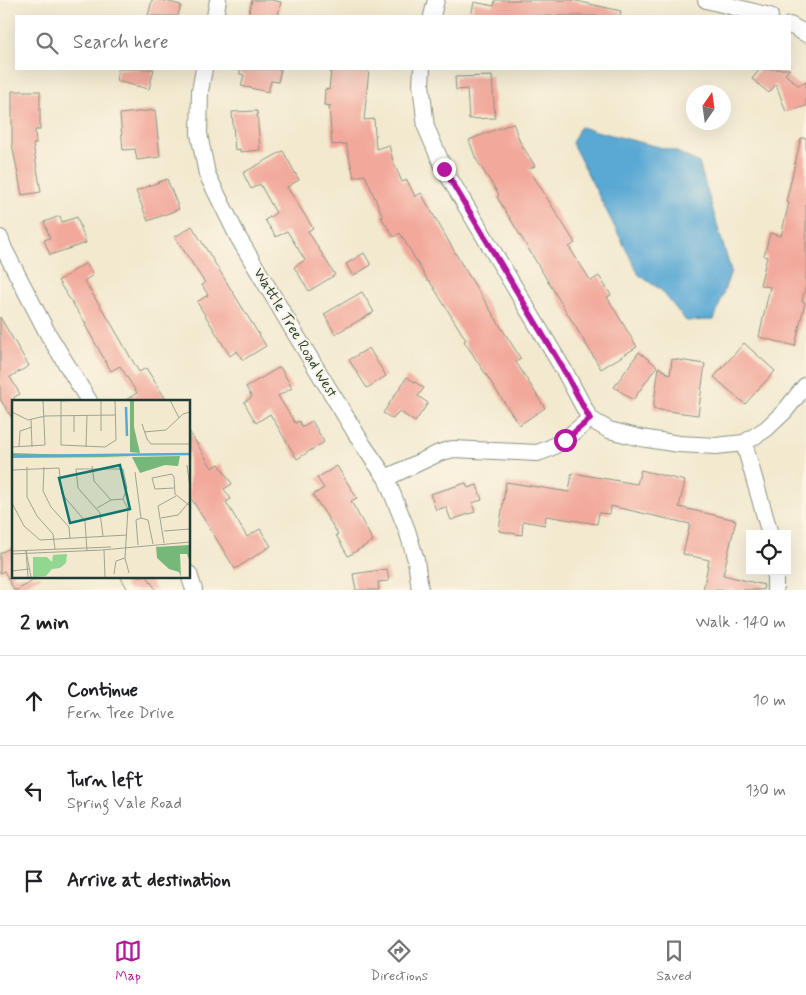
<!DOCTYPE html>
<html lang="en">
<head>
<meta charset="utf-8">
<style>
	:root { --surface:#fff; --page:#f2f2f2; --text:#202124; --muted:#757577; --line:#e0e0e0; --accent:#b5179e }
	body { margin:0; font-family:Mynerve,sans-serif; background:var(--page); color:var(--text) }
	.controls { position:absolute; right:15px; bottom:15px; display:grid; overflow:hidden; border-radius:0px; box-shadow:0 5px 20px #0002 }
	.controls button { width:45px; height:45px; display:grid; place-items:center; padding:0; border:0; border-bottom:1px solid var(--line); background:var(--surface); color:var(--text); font:25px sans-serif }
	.compass { position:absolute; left:686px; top:85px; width:45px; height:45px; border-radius:50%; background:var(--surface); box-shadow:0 5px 20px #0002; rotate:13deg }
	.stop { position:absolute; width:15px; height:15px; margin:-11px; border:4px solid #b5179e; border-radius:50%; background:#fff }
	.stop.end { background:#b5179e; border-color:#fff; box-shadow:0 1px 5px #0008 }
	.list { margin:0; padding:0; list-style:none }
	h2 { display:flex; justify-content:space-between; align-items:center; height:65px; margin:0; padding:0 20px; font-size:21px }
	h2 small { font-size:16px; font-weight:400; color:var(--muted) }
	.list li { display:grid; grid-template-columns:32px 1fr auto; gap:15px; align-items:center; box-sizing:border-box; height:90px; padding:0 20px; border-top:1px solid var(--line) }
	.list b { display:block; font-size:19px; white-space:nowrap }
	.list p { margin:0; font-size:16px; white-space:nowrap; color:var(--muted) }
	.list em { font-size:16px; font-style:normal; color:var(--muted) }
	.icon { flex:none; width:28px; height:28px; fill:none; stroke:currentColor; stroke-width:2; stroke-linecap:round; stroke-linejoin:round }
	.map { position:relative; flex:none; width:806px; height:590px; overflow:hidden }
	.search { position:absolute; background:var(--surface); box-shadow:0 5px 20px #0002; left:15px; right:15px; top:15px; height:55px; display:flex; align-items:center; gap:12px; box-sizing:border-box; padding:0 18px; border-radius:0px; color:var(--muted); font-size:19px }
	.sheet { height:335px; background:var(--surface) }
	nav { display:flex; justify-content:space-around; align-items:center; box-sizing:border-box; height:70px; border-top:1px solid var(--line); background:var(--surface); font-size:14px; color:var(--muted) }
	nav a { display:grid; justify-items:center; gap:2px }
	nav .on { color:var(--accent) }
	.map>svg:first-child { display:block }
</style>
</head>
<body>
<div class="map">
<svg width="806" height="590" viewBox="0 0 806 590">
	<rect width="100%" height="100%" fill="#fcf5e5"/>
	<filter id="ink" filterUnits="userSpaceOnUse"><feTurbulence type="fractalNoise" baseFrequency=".02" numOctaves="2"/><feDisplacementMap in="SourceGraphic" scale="10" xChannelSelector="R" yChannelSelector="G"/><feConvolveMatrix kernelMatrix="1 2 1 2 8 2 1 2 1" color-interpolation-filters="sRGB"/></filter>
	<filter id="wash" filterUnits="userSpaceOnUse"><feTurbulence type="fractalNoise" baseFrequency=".0096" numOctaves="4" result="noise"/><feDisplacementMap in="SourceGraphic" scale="20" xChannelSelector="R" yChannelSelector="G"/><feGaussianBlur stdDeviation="1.12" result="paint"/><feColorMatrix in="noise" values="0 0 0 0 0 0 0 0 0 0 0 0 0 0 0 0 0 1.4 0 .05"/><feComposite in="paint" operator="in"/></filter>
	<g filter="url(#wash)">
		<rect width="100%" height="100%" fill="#f2e9cf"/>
		<!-- water -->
		<path fill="#5aa9d4" stroke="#3c7384" d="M580 127 675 151 699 163 731 271 714 320 686 321 661 290 639 275 572 143Z"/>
		<g id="blocks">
			<!-- building -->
			<path fill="#f2a99c" d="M152 0H161L181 5 178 16H148Z
				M252 0H271L281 2 278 16H248Z
				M495 0H572L621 11 620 16H471L474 2 494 6Z
				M118 69H154L149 89 116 81Z
				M240 69H281L278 82 271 81 268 92 241 86 244 75 240 74Z
				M331 69H369L364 120 374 119 376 149 389 145 393 161 402 182 407 180 415 197 421 193 461 263 521 359 516 362 545 408 519 425 464 341 466 340 429 280 428 281 400 233 394 237 381 217H383L365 175 354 177 346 144 332 145 329 106H331L324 105 325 89 329 90Z
				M760 69H790L785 74 798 85 806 82V106L786 112 776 84 769 93 752 79Z
				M492 76 495 118 469 119 467 89 456 90 455 77Z
				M12 91H40V130H35L36 144H33L41 192 22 195 12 144Z
				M155 110 160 157 137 160 135 149 123 150 120 114Z
				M257 111 260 150 240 152V149L235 150 232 112Z
				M513 123 520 142 535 166 529 169 575 243 569 247 591 281 599 276 611 295 607 297 637 347 601 369 497 197 499 195 476 159 469 140Z
				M801 138H806V284L802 301 805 302 795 346 759 337 770 287 760 285 767 257 764 256 770 233 781 236 789 202H786Z
				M283 151 299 180 287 187 313 228 308 231 335 275 309 291 294 267 305 260 287 231 276 237 265 220 276 213 260 184 251 189 243 173Z
				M167 179 179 209 148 221 136 191Z
				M60 216 62 222 77 217 86 243 50 255 44 240 50 238 44 222Z
				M192 226 266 346 243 360 237 351 230 356 197 302 208 295 202 285 205 283 175 237Z
				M364 253 371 265 353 276 346 264Z
				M86 263 93 275 84 281 108 318 139 372 146 368 167 401H124L137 393 120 366 111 371 85 325 86 324 58 281Z
				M362 292 374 312 335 334 324 314Z
				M0 317 29 366 10 377 20 394 14 397V421L0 399Z
				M744 343 775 371 745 404 714 377Z
				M369 348 386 376 367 388 349 360Z
				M639 352 657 366 633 400 614 387Z
				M672 359 705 364 698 415 653 409 659 367 670 375Z
				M280 367 292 388 278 396 295 423 299 421 302 427 312 421 324 442 297 459 270 414 256 423 244 402 252 397 246 387Z
				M407 377 424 388 418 396 428 403 415 422 399 411 393 419 383 413Z
				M189 431 212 468 219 464 232 484 224 489 231 499 226 502 247 537 260 529 271 546 235 569 189 495Z
				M337 466 357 498 351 501 373 541 348 556 336 535 338 534 313 495 324 488 317 478Z
				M641 470 685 481 679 507 736 520 723 575 764 585 763 590H703L709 560 683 554 690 524 611 506 610 514 599 513 597 524 546 516 545 525 523 521 522 535 499 531 506 482 569 492 572 473 637 484Z
				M466 483 468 488 477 485 482 500 472 503 475 512 451 520 446 507 436 510 430 494Z
				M14 546V576H42L17 590H14L4 571 0 573V553Z
				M387 569 389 581 378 582 379 590H356L353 574Z
				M120 576H147L156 590H128Z"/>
		</g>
	</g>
	<g filter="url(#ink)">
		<use href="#blocks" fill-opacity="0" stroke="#889382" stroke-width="1"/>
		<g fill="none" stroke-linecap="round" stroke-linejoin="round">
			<!-- street casing -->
			<g stroke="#889382" stroke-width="18">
				<path id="street" d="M706 0 770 16
					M215 16 218 0
					M432 16 436 0
					M790 25 806 34
					M204 69 200 91 199 134 207 174 238 237 296 335 363 445 386 478 407 530 416 560 420 590
					M422 69 421 84 426 127 444 169 565 372 590 419 609 430 641 438 679 444 716 446 744 443 766 429 784 412 806 385
					M0 238 4 249 48 334 89 401
					M744 443 770 534
					M386 478 439 453 453 449 537 453C558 447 573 433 590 419
					M189 574 194 590
					M775 590V571"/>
			</g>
			<!-- street -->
			<use href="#street" stroke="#fff" stroke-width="16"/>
		</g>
	</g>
	<g fill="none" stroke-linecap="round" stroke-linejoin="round" filter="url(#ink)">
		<!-- route -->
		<path stroke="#b5179e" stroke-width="6" d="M444 169 565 372 590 419 565 440"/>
	</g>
	<g text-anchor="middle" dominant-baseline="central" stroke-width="4" stroke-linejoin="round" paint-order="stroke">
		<!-- street labels -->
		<g font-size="15" fill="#1f3d34" stroke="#fcf5e5">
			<text transform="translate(295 333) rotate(59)">Wattle Tree Road West</text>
		</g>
	</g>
	<!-- overview -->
	<g transform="translate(12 400)">
		<rect width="178" height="178" fill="#f2e9cf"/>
		<path d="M55 154 54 163 48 168 40 169 34 176 21 177V157H35L40 162 41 155Z" fill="#92d790"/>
		<path d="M118 0H122V27L128 53 118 52ZM0 53 121 57 168 56 166 66 153 65 128 73 120 57 0 58ZM177 145V160L175 154H168L169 177 167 172 157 169 145 158 144 147Z" fill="#75b87a"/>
		<path fill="none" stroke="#5aa9d4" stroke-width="2.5" d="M114 7 115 36M0 56 178 54"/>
		<path fill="none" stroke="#9ea491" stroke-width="1" d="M49 0V45L93 47 104 40 103 0M158 0 167 18M49 1 68 0M0 12 16 20 33 16 104 15M19 19 20 47M130 24 135 39 139 44H178M89 31V0M62 32V16M132 32 154 30 171 14 178 12M0 47 33 45 31 0M7 47 8 31 20 27M74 47 75 15M175 65 178 88M80 66 82 81 99 100 111 99M15 67V97L25 116 41 134 43 149M32 67 31 91 39 107 57 127 58 139M0 70 47 68 50 94 73 121 75 151M123 72 129 118M162 88 143 89 140 78 160 74 162 77 163 94 178 106M111 99 116 109 113 158M0 103 12 126 28 140 115 135M85 108 99 100M149 118 166 115 178 101M152 131 178 129M91 136 88 113 66 88 64 69H111L115 88 111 99M152 143 146 106 164 96M126 145 124 120 129 118 136 120 141 144M92 150 93 177M0 151 99 147M0 154 90 150 178 142M113 158 117 173M0 171 17 169M102 174 104 161 113 158M16 177 14 151 19 177"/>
		<path fill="#0f766e" fill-opacity="0.15" stroke="#0f766e" stroke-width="2.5" d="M108 65 118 109 58 123 47 78Z"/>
		<rect width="178" height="178" fill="none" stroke="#1f3d34" stroke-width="2.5"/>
	</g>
</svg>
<div class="controls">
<button><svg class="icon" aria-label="locate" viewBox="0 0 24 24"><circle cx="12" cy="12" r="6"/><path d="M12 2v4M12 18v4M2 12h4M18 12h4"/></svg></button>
</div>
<svg class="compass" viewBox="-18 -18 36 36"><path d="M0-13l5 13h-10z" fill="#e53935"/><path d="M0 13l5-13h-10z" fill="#757577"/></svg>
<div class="stop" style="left:565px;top:440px"></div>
<div class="stop end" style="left:444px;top:169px"></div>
<div class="search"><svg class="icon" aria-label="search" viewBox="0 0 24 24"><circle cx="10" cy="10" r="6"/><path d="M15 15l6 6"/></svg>Search here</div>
</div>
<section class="sheet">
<h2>2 min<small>Walk · 140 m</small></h2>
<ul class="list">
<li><svg class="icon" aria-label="ahead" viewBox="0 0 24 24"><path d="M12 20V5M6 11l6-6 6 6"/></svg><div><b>Continue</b><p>Fern Tree Drive</p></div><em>10 m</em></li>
<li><svg class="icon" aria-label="left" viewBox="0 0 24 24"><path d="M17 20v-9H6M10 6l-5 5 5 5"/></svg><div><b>Turn left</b><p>Spring Vale Road</p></div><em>130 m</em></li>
<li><svg class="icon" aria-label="arrive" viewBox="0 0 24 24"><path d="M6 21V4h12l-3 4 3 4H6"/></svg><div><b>Arrive at destination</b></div></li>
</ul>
</section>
<nav>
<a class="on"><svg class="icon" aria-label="map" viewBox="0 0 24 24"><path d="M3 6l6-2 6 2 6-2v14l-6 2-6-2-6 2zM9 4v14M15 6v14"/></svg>Map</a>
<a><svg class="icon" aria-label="directions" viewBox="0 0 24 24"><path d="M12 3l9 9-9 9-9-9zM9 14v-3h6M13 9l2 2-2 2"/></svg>Directions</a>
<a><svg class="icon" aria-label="saved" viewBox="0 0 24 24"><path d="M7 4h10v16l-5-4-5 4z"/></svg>Saved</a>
</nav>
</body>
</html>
